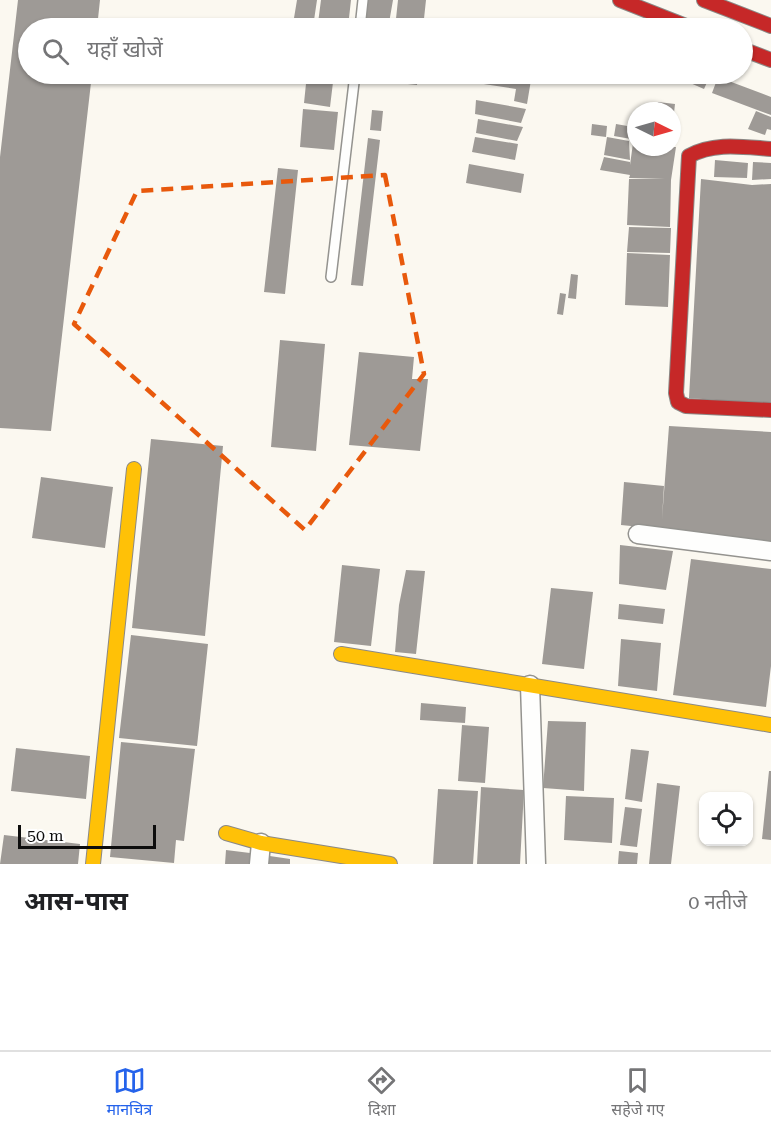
<!DOCTYPE html>
<html lang="hi">
<head>
<meta charset="utf-8">
<style>
	:root { --surface:#fff; --page:#f2f2f2; --text:#202124; --muted:#757577; --line:#e0e0e0; --accent:#2563eb }
	body { margin:0; font-family:"Roboto Serif","Noto Sans Devanagari",serif; background:var(--page); color:var(--text) }
	.controls { position:absolute; right:18px; bottom:18px; display:grid; overflow:hidden; border-radius:12px; box-shadow:0 2px 4px #0004 }
	.controls button { width:54px; height:54px; display:grid; place-items:center; padding:0; border:0; border-bottom:2px solid var(--line); background:var(--surface); color:var(--text); font:30px sans-serif }
	.compass { position:absolute; left:627px; top:102px; width:54px; height:54px; border-radius:50%; background:var(--surface); box-shadow:0 2px 4px #0004; rotate:95deg }
	.scale { position:absolute; left:18px; bottom:15px; width:138px; box-sizing:border-box; padding-left:6px; border:3px solid #0d0d0d; border-top:0; font-size:16px; line-height:21px; white-space:nowrap; color:#0d0d0d; -webkit-text-stroke:4px #fff; paint-order:stroke }
	.list { margin:0; padding:0; list-style:none }
	h2 { display:flex; justify-content:space-between; align-items:center; height:78px; margin:0; padding:0 24px; font-size:26px }
	h2 small { font-size:20px; font-weight:400; color:var(--muted) }
	.icon { flex:none; width:33px; height:33px; fill:none; stroke:currentColor; stroke-width:2; stroke-linecap:round; stroke-linejoin:round }
	.map { position:relative; flex:none; width:771px; height:864px; overflow:hidden }
	.search { position:absolute; background:var(--surface); box-shadow:0 2px 4px #0004; left:18px; right:18px; top:18px; height:66px; display:flex; align-items:center; gap:15px; box-sizing:border-box; padding:0 21px; border-radius:33px; color:var(--muted); font-size:22px }
	.sheet { height:186px; background:var(--surface) }
	nav { display:flex; justify-content:space-around; align-items:center; box-sizing:border-box; height:84px; border-top:2px solid var(--line); background:var(--surface); font-size:16px; color:var(--muted) }
	nav a { display:grid; justify-items:center; gap:3px }
	nav .on { color:var(--accent) }
	.map>svg:first-child { display:block }
</style>
</head>
<body>
<div class="map">
<svg width="771" height="864" viewBox="0 0 771 864">
	<rect width="100%" height="100%" fill="#fbf8f0"/>
	<!-- building -->
	<path fill="#9e9a96" d="M18 0H100L97 28H28V74H92L51 431 0 428V157Z
		M297 0H317L313 27 293 24Z
		M321 0H351L348 27 318 23Z
		M366 0H393L389 23 363 19Z
		M398 0H426L423 28H395Z
		M307 74H334L330 107 304 103Z
		M390 74H418L417 85 389 82Z
		M478 74H532L527 104 514 101 516 89 477 83Z
		M666 74H677L674 84 664 81Z
		M684 74H703L710 76 704 89 681 79Z
		M718 77 771 97V115L712 93Z
		M476 100 526 109 521 123 475 114Z
		M658 102 675 104 674 113 672 111H657Z
		M303 109 338 112 334 150 300 147Z
		M372 110 383 111 381 131 370 130Z
		M756 111 771 117V130L767 129 765 135 748 129Z
		M478 119 523 127 517 141 476 133Z
		M592 124 607 126 606 137 591 135Z
		M616 124 633 127 631 139 614 136Z
		M672 135H675L673 147H676L671 180 670 227 627 225 629 179H665L629 178 630 175 600 170 604 157 630 162V165L633 143H636V147H672Z
		M475 137 518 144 515 160 472 152Z
		M607 137 629 141 630 160 604 155Z
		M368 138 380 140 363 286 351 285Z
		M715 160 748 163 747 178 714 177Z
		M753 162 771 163V179L752 180Z
		M469 164 524 174 521 193 466 183Z
		M278 168 298 170 285 294 264 292Z
		M701 179 752 185 771 184V404L689 398Z
		M629 227 671 228 670 253 627 252Z
		M627 253 670 255 668 307 625 305Z
		M571 274 578 275 576 299 568 298Z
		M560 293 566 294 563 315 557 314Z
		M280 340 325 344 316 451 271 447Z
		M359 352 414 357 412 379H428L420 451 349 445Z
		M669 426 771 432V548L661 529 621 525 624 482 664 486 662 519Z
		M151 439 223 446 205 636 132 628Z
		M41 477 113 487 105 548 32 538Z
		M620 545 673 551 666 590 619 584Z
		M691 559 771 569V666L766 707 673 695Z
		M342 565 380 569 371 646 334 642Z
		M406 570 425 571 416 654 395 652 399 605Z
		M551 588 593 592 584 669 542 664Z
		M619 604 665 609 663 624 618 619Z
		M131 635 208 644 197 746 119 738Z
		M621 639 661 643 657 691 618 686Z
		M421 703 466 707 465 723 420 720Z
		M548 721 586 722 584 791 543 788Z
		M462 725 489 727 485 783 458 781Z
		M121 742 195 749 184 841 176 840 174 863 110 857Z
		M16 748 90 756 86 799 11 791Z
		M631 749 649 751 642 802 625 799Z
		M769 771H771V840L762 839Z
		M657 783 680 786 671 864H649Z
		M481 787 524 790 520 864H477Z
		M438 789 478 791 473 864H433Z
		M566 796 614 798 612 843 564 840Z
		M625 807 642 809 637 847 620 845Z
		M4 835 80 844 78 864H0Z
		M226 850 258 854 256 864H225Z
		M619 851 638 853 637 864H618Z
		M263 855 290 859V864H262Z"/>
	<g fill="none" stroke-linecap="round" stroke-linejoin="round">
		<!-- lane casing -->
		<g stroke="#94938f" stroke-width="12">
			<path id="lane" d="M360 28 363 0
				M331 277 355 74"/>
		</g>
		<!-- street casing -->
		<g stroke="#94938f" stroke-width="21">
			<path id="street" d="M638 534 771 551
				M530 685 536 864
				M259 864 261 843"/>
		</g>
		<!-- slow casing -->
		<g stroke="#8b8986" stroke-width="16">
			<path id="slow" d="M341 654 771 725
				M226 833 261 843 390 864
				M93 864 134 469"/>
		</g>
		<!-- jam casing -->
		<g stroke="#8b8986" stroke-width="16">
			<path id="jam" d="M620 0 691 28
				M704 0 771 26
				M742 49 771 60
				M771 149C743 147 714 142 689 156L676 393 678 402 686 406 771 410"/>
		</g>
		<!-- lane -->
		<use href="#lane" stroke="#fefefd" stroke-width="9"/>
		<!-- street -->
		<use href="#street" stroke="#fefefd" stroke-width="18"/>
		<!-- slow -->
		<use href="#slow" stroke="#ffc107" stroke-width="14"/>
		<!-- jam -->
		<use href="#jam" stroke="#c62828" stroke-width="14"/>
	</g>
	<!-- marked area -->
	<path fill="none" stroke="#e8590c" stroke-width="4.5" stroke-dasharray="12 8" stroke-linejoin="round" d="M385 175 424 374 305 530 74 324 137 191Z"/>
</svg>
<div class="controls">
<button><svg class="icon" aria-label="locate" viewBox="0 0 24 24"><circle cx="12" cy="12" r="6"/><path d="M12 2v4M12 18v4M2 12h4M18 12h4"/></svg></button>
</div>
<svg class="compass" viewBox="-18 -18 36 36"><path d="M0-13l5 13h-10z" fill="#e53935"/><path d="M0 13l5-13h-10z" fill="#757577"/></svg>
<div class="scale">50 m</div>
<div class="search"><svg class="icon" aria-label="search" viewBox="0 0 24 24"><circle cx="10" cy="10" r="6"/><path d="M15 15l6 6"/></svg>यहाँ खोजें</div>
</div>
<section class="sheet">
<h2>आस-पास<small>0 नतीजे</small></h2>
<ul class="list">
</ul>
</section>
<nav>
<a class="on"><svg class="icon" aria-label="map" viewBox="0 0 24 24"><path d="M3 6l6-2 6 2 6-2v14l-6 2-6-2-6 2zM9 4v14M15 6v14"/></svg>मानचित्र</a>
<a><svg class="icon" aria-label="directions" viewBox="0 0 24 24"><path d="M12 3l9 9-9 9-9-9zM9 14v-3h6M13 9l2 2-2 2"/></svg>दिशा</a>
<a><svg class="icon" aria-label="saved" viewBox="0 0 24 24"><path d="M7 4h10v16l-5-4-5 4z"/></svg>सहेजे गए</a>
</nav>
</body>
</html>
